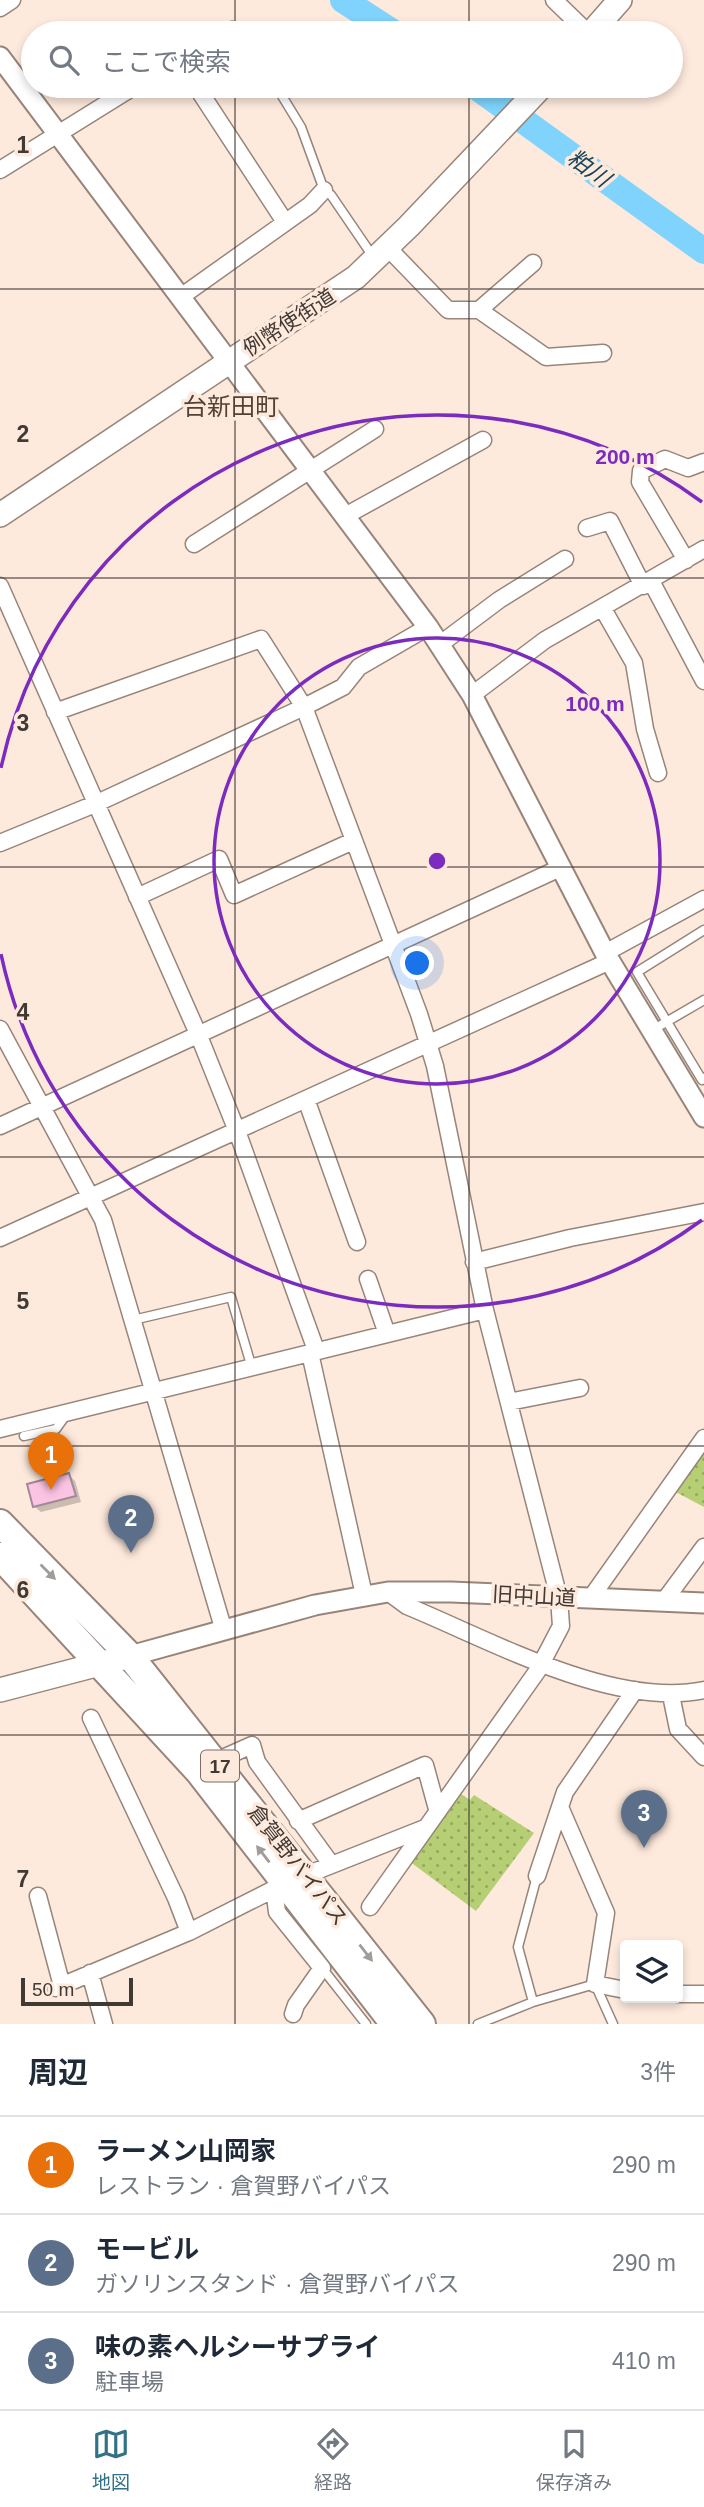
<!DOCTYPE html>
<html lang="ja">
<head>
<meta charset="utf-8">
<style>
	:root { --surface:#fff; --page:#f2f2f3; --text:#1f2937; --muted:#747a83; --line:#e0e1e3; --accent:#327286 }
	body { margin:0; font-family:Arial,"Noto Sans JP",sans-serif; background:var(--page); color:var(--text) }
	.controls { position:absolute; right:21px; bottom:21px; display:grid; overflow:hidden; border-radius:7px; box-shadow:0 4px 10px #0003 }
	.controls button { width:63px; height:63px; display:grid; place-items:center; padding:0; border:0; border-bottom:2px solid var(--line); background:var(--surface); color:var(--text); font:35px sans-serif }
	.scale { position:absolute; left:21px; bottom:18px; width:112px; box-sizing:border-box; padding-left:7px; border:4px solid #413934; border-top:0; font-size:19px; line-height:24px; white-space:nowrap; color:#413934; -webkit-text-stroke:5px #feeadd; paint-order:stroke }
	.you { position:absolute; left:418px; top:964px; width:24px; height:24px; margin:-18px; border:5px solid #fff; border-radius:50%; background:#1a73e8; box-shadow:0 0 0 10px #1a73e833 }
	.badge { display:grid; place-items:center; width:46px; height:46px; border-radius:50%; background:var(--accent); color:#fff; font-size:23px; font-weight:700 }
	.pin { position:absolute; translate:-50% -58px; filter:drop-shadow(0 2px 4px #0008) }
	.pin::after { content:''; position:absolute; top:37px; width:24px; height:21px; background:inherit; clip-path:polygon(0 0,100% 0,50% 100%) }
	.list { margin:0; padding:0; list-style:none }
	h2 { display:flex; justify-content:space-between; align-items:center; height:91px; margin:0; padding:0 28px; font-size:30px }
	h2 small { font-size:23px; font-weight:400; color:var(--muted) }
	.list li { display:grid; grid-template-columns:46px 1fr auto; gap:21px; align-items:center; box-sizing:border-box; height:98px; padding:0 28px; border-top:2px solid var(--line) }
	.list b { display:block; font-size:26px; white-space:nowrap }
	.list p { margin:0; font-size:23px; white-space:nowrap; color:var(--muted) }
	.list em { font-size:23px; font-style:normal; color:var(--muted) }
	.icon { flex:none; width:38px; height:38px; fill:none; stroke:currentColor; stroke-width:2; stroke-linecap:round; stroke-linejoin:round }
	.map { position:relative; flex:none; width:704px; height:2024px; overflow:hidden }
	.search { position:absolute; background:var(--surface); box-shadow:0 4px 10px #0003; left:21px; right:21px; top:21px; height:77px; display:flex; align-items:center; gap:18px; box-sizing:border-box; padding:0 24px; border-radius:38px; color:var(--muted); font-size:26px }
	.sheet { height:385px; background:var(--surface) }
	nav { display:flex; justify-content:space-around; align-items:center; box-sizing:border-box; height:98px; border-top:2px solid var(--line); background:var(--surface); font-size:19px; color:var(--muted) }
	nav a { display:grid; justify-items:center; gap:4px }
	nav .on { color:var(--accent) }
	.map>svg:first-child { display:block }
</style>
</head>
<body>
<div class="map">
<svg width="704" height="2024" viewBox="0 0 704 2024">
	<defs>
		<pattern id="park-dots" width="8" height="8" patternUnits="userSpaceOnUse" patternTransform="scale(1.75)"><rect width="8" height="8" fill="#b7cf74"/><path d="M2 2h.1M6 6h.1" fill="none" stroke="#96a960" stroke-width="1.8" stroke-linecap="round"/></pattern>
	</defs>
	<rect width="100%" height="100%" fill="#feeadd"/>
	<!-- park -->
	<path fill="url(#park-dots)" d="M704 1446V1507L672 1490Z
		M458 1792 470 1800 474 1795 534 1833 476 1911 409 1861Z"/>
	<!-- shadow -->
	<path fill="#0003" d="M248 86H266L254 93Z
		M69 1475 75 1481 81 1502 41 1512 35 1507 29 1485Z"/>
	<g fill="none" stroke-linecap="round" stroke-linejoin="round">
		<!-- river -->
		<path stroke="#7fd3fc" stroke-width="26" d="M343 0 394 33
			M475 86 704 251"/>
	</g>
	<!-- building -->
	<path fill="#fcc4e3" stroke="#9f8b96" stroke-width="2" d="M69 1473 76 1496 33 1507 27 1484Z"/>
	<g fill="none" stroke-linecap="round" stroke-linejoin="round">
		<!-- service casing -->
		<g stroke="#98857a" stroke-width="11">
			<path id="service" d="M220 33 232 26 238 33
				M276 86 301 127 324 190 331 195 374 258
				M704 930 637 972 702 1080 704 1078
				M661 1025 704 1000
				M133 1320 231 1297 252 1368
				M24 1436 56 1429 66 1415
				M322 1968 366 2024
				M533 2002 518 1947 537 1876
				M478 2024 533 2002 595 1984 613 2024"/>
		</g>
		<!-- minor casing -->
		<g stroke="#98857a" stroke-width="19">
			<path id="minor" d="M554 0 588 33
				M0 8 12 0
				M196 86 285 222
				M0 170 135 86
				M388 248 448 310H479L546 357 603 353
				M182 296 310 205 324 190
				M479 310 533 263
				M345 516 483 440
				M587 528 610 521 643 586
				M194 544 375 429
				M686 560 640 482 641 471 665 459 688 468 704 462
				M651 581 704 681
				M0 586 199 1036 237 1131 316 1350
				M603 609 634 663 645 729 658 773
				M439 645 499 600 565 559
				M472 695 545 640 704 549
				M55 712 261 639 304 707 419 1014 435 1066 485 1310 559 1598 561 1626 538 1670 370 1907
				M0 843 95 804 304 707 343 687 359 667 428 627
				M137 897 219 859 234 895 353 841
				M605 953 704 899
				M0 1029 103 1220 224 1631
				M306 1099 357 1242
				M0 1126 560 868
				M0 1238 610 961
				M474 1262 570 1238 704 1212
				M368 1279 387 1334
				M310 1353 364 1595
				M509 1402 580 1388
				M0 1429 485 1310
				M388 1592 407 1606C490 1640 613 1709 704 1690
				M590 1599 704 1438
				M664 1601 704 1547
				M671 1695 678 1729 704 1757
				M91 1718 176 1898 189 1932
				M216 1761 252 1745 257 1762 331 1864
				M298 1821 425 1765 437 1809
				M537 1876 560 1807
				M274 1888 277 1912 322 1968 296 2005 293 2014
				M38 1896 62 1986
				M90 1973 104 2024
				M56 1988 189 1932 286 1883 425 1828
				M625 1990 595 1984 606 1913 560 1807 565 1792 635 1690
				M678 1994H704"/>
		</g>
		<!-- tertiary casing -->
		<g stroke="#98857a" stroke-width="23">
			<path id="tertiary" d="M0 57 428 627 472 695 605 953 704 1117
				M130 1656 315 1605 388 1592H451L704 1603"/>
		</g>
		<!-- secondary casing -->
		<g stroke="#98857a" stroke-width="26">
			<path id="secondary" d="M591 33 620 0
				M0 515 356 277 409 226 542 86
				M0 1690 130 1656"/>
		</g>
		<!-- trunk casing -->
		<g stroke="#98857a" stroke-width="30">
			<path id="trunk" d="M0 1523 130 1656 422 2024
				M0 1556 199 1772 394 2024"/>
		</g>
		<!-- service -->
		<use href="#service" stroke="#fff" stroke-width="8"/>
		<!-- minor -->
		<use href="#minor" stroke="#fff" stroke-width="16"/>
		<!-- tertiary -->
		<use href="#tertiary" stroke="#fff" stroke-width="19"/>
		<!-- secondary -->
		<use href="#secondary" stroke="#fff" stroke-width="23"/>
		<!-- trunk -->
		<use href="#trunk" stroke="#fff" stroke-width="26"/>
	</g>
	<!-- one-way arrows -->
	<defs><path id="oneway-solid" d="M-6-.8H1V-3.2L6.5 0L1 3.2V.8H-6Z" transform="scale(1.75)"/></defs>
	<g fill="#a09c9a">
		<use href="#oneway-solid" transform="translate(48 1572) rotate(45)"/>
		<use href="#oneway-solid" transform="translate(263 1854) rotate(-128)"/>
		<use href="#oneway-solid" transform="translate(366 1953) rotate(52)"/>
	</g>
	<!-- grid -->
	<path fill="none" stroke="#413934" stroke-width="2" stroke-opacity="0.55" d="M235 0V33M469 0V33M235 86V2024M469 86V2024M0 289H704M0 578H704M0 867H704M0 1157H704M0 1446H704M0 1735H704"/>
	<!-- distance rings -->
	<g fill="none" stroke="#7b2cbf" stroke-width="3.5">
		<circle cx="437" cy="861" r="223"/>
		<path d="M702 1220A446 446 0 0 1 1 954M1 768A446 446 0 0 1 702 502"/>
	</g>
	<g text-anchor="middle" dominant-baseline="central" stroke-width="7" stroke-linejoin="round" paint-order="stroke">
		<!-- shield labels -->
		<rect fill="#feeadd" stroke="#7a6e67" stroke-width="2" x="201" y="1750.5" width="38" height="31" rx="5"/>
		<g font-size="19" font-weight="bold" fill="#413934">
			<text x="220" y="1766">17</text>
		</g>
		<!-- street labels -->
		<g font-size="21" fill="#413934" stroke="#feeadd">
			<text transform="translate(289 322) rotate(-33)">例幣使街道</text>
			<text transform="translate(534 1596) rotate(3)">旧中山道</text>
			<text transform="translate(298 1865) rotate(52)">倉賀野バイパス</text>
		</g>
		<!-- water labels -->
		<g font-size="23" font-style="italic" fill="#144559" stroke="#feeadd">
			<text transform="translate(589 168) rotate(36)">粕川</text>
		</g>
		<!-- quarter labels -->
		<g font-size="24" fill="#514136" stroke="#feeadd">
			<text x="231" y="406">台新田町</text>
		</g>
	</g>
	<g font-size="23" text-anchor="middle" font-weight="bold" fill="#413934" stroke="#feeadd" stroke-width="7" stroke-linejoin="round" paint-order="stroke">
		<text x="23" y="153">1</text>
		<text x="23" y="442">2</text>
		<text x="23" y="731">3</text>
		<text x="23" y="1020">4</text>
		<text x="23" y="1309">5</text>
		<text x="23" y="1598">6</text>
		<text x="23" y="1887">7</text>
	</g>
	<circle cx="437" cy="861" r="10" fill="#7b2cbf" stroke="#feeadd" stroke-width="3.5"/>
	<g font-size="21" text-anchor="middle" font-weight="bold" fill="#7b2cbf" stroke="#feeadd" stroke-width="7" stroke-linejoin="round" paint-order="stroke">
		<text x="625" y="464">200 m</text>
		<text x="595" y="711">100 m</text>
	</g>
</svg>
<div class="controls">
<button><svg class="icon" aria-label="layers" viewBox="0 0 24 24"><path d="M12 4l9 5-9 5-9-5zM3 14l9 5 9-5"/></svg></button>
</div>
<div class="scale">50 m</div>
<div class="you"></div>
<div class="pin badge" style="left:51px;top:1490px;background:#e8710a">1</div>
<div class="pin badge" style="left:131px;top:1553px;background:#5c6f8a">2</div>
<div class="pin badge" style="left:644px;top:1848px;background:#5c6f8a">3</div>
<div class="search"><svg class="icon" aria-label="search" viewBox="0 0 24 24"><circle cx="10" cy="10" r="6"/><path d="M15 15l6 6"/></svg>ここで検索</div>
</div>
<section class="sheet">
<h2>周辺<small>3件</small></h2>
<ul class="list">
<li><span class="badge" style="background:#e8710a">1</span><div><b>ラーメン山岡家</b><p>レストラン · 倉賀野バイパス</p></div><em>290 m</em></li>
<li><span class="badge" style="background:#5c6f8a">2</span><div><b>モービル</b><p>ガソリンスタンド · 倉賀野バイパス</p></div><em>290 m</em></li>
<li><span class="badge" style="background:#5c6f8a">3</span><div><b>味の素ヘルシーサプライ</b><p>駐車場</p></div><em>410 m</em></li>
</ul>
</section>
<nav>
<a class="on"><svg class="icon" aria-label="map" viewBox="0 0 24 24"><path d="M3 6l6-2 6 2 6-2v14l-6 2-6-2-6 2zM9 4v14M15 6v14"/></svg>地図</a>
<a><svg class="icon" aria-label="directions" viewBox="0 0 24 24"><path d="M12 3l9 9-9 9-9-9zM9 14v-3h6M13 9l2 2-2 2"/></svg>経路</a>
<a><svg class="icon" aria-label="saved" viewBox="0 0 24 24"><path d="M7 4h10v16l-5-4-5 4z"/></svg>保存済み</a>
</nav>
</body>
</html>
